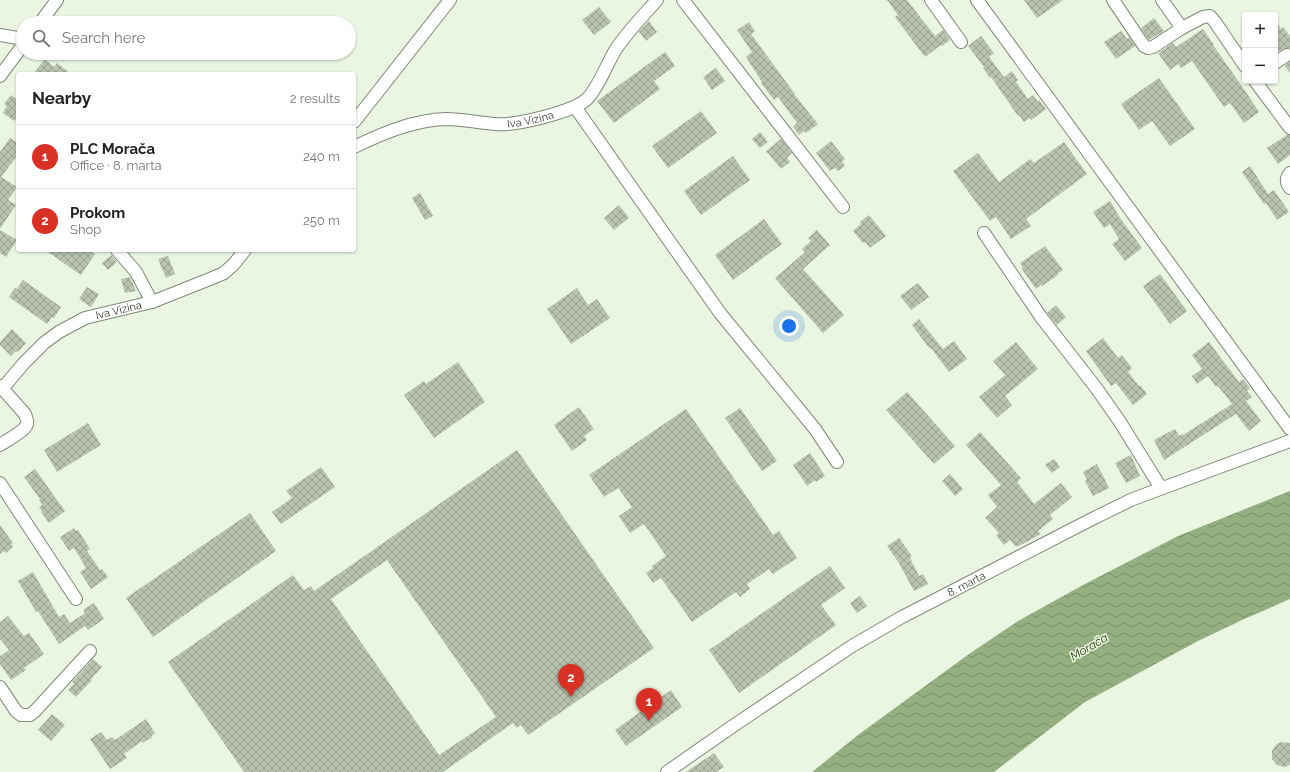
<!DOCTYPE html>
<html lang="en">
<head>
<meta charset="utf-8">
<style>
	:root { --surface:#fff; --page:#f6f6f6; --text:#222; --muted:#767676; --line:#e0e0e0; --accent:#d93025 }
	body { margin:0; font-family:Raleway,sans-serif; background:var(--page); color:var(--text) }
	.controls { position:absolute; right:12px; top:12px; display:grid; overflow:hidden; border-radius:4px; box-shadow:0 1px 3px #0004 }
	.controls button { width:36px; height:36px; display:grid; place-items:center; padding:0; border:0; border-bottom:1px solid var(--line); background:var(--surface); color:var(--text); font:20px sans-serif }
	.you { position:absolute; left:789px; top:326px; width:14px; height:14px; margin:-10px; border:3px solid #fff; border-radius:50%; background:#1a73e8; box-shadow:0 0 0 6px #1a73e833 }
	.badge { display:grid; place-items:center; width:26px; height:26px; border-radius:50%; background:var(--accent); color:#fff; font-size:13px; font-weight:700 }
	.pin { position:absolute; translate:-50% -33px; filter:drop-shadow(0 1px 2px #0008) }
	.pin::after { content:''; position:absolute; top:21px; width:14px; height:12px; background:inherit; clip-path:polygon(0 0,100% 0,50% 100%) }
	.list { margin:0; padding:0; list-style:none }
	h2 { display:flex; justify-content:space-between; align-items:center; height:52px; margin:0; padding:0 16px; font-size:17px }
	h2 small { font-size:13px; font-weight:400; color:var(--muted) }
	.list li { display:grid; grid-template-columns:26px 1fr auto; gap:12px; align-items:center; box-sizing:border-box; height:64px; padding:0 16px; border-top:1px solid var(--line) }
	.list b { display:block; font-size:15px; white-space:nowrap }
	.list p { margin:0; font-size:13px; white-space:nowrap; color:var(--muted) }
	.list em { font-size:13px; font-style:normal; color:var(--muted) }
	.icon { flex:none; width:22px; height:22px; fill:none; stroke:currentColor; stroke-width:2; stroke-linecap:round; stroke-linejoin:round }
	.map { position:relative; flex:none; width:1290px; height:772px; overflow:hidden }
	.search { position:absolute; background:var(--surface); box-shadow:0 1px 3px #0004; left:16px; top:16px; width:340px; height:44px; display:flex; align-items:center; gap:10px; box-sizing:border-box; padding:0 14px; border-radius:22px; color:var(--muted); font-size:15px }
	.panel { position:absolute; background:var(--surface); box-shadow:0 1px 3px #0004; left:16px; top:72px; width:340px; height:180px; border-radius:4px }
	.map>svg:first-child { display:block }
</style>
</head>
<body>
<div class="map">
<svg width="1290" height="772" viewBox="0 0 1290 772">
	<defs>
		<pattern id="water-waves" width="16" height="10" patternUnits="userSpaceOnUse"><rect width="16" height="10" fill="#94b080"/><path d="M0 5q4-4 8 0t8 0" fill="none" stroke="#7a906a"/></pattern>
		<pattern id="building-cross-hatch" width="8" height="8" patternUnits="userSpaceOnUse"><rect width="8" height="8" fill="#b8c4b0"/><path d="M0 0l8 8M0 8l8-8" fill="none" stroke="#97a090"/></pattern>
	</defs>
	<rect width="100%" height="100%" fill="#eaf6e1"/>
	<!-- water -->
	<path fill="url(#water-waves)" d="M1290 491V599L1242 620 1198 641 1085 702 994 772H812L858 735 969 654 1018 621 1083 585 1178 536Z"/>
	<!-- building -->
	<path fill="url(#building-cross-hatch)" fill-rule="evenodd" d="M887 0H907L935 36 943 30 950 40 942 46 941 45 925 57 895 17 898 15Z
		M1024 0H1063L1037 18Z
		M599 7 611 22 594 35 582 20Z
		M1154 18 1164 31 1149 40 1141 28Z
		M1275 20 1281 29 1283 27 1290 36V48L1283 49 1276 53 1275 52Z
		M649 21 657 32 646 41 639 32Z
		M749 22 755 31 751 34 795 94H794L818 124 806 133 804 131 799 135 793 127 797 123 778 97 774 100 761 83 762 82 746 57 752 52 737 30Z
		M1203 29 1214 45H1213L1246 92 1259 112 1244 123 1230 103 1224 107 1192 61 1181 68 1178 64 1170 70 1158 53 1173 43 1176 47Z
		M1121 31 1127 39 1129 37 1135 46 1116 59 1104 42Z
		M981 36 994 53 989 57 1004 77 1012 71 1018 80 1016 82 1028 99 1033 95 1038 102 1039 100 1046 109 1031 120 1030 118 1024 122 1019 115 1018 116 991 77 990 78 983 68 984 67 968 46Z
		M665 52 675 66 654 81 660 89 614 123 597 101Z
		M45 59 54 67 57 63 71 74H33Z
		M1290 62V73L1285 66Z
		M716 68 725 81 712 90 703 77Z
		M1159 78 1195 129 1170 146 1152 121 1139 130 1121 104Z
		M11 95 18 100V116L14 121 3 113 7 106 4 104Z
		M701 111 717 133 668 168 652 146Z
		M760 132 768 142 760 148 752 139Z
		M1287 135H1290V155L1278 164 1267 148Z
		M10 138 18 143V155L1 177 17 187 8 200 16 205 0 229V152Z
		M781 139 792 153 787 158 790 162 781 169 766 151Z
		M831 141 845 159 842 162 845 166 838 171 835 168 830 171 816 153Z
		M1064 142 1087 174 1026 219 1031 226 1011 239 996 217 990 221 953 171 978 153 999 182 1030 159 1034 163Z
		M733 156 750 180 701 215 684 191Z
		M1250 166 1268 194 1274 190 1289 212 1277 220 1266 203 1264 204 1242 172Z
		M420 193 433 216 425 220 412 198Z
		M1110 201 1120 218 1142 248 1125 261 1112 244 1119 239 1110 224 1104 228 1093 212Z
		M619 205 629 218 614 230 604 218Z
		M869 215 886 236 870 248 865 242 863 243 853 231 861 224 860 222Z
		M764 219 782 244 733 280 715 255Z
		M0 230 17 240 6 257 0 253Z
		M817 230 830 245 803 269 844 315 823 333 775 278 805 252 802 249 811 241 808 238Z
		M1045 246 1063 270 1057 274 1058 275 1042 286 1041 285 1036 289 1021 268 1023 267 1020 263Z
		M45 250H89L95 254 81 275Z
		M111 255 117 262 108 270 102 263Z
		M168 256 175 274 166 278 158 259Z
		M1160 274 1187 311 1170 324 1143 286Z
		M130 277 136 291 125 293 121 279Z
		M23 280 61 307 54 318 52 317 47 324 9 297 15 288 17 289Z
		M918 283 929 297 911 310 900 296Z
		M87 287 99 294 91 307 79 299Z
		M577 288 588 305 597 299 610 318 571 344 547 309Z
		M1056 305 1066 317 1057 325 1047 313Z
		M919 319 943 349 954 341 967 359 949 372 931 348 930 349 912 325Z
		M12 329 26 343 18 352 16 351 11 356 0 345V342Z
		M1103 338 1118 358 1122 355 1132 368 1128 372 1139 386 1140 385 1147 394 1133 405 1116 383 1111 386 1086 351Z
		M1016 342 1038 369 1005 396 1012 405 997 418 979 397 1005 375 993 361Z
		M1209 342 1239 382 1243 379 1250 388 1247 391 1252 397 1246 401 1261 421 1249 431 1236 414 1164 460 1154 440 1175 429 1179 436 1183 434V435L1232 404 1218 386 1216 387 1208 376 1197 384 1192 376 1202 369 1192 355Z
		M458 362 485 402 434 438 404 395 424 381 426 384Z
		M907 392 955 446 934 464 886 410Z
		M579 407 594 429 584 436 587 440 572 451 554 425Z
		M740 408 777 461 762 471 725 418Z
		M686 409 773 535 779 531 797 558 773 574 769 569 747 584 750 589 740 597 736 592 692 622 661 578 653 583 646 573 653 568 652 566 666 556 644 524 630 533 619 516 632 507 618 488 604 497 589 475Z
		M88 423 101 445 57 472 44 450Z
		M980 432 1021 478 1017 482 1034 504 1061 483 1072 497 1050 515 1053 519 1038 531 1041 534 1019 546H1015L1010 540 1004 545 996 535 999 533 985 518 997 507 988 495 1001 485 966 445Z
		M517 450 654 648 528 735 521 725 517 728 513 723 443 772H244L168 662 293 575 304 590 311 586 314 591ZM387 560 496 717 439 755 331 599Z
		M810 453 825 476 816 482 815 480 807 486 793 465Z
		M1131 455 1140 476 1126 483 1115 463Z
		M1054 459 1060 467 1052 473 1045 465Z
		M1097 464 1109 488 1093 496 1085 481 1087 480 1083 472Z
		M321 467 335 487 281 524 272 512 292 498 286 491Z
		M35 469 65 511 49 523 41 512 42 511 39 507 42 505 39 500 40 499 24 477Z
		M950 474 963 489 955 496 942 481Z
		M250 513 276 551 153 637 126 598Z
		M0 525 13 543 11 544 13 547 6 553 4 551 0 554Z
		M74 528 76 531 78 530 90 549 87 551 100 570 102 569 108 577 91 589 80 572 86 568 74 548 69 551 60 537Z
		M899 538 912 556 910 558 919 576 923 574 928 584 914 591 899 563 887 546Z
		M830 566 845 588 821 605 836 625 739 693 709 650Z
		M33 572 59 617 64 614 70 623 85 613 83 610 94 603 104 619 88 630 85 626 59 644 38 611 36 612 18 581Z
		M860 596 867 606 857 613 850 603Z
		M8 616 24 636 29 633 44 654 24 668 26 670 11 680 0 664V656L9 650 0 639V622Z
		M93 659 102 667 91 679 92 680 76 697 68 690 74 684 72 682Z
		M671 690 682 707 626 746 615 730Z
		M52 714 65 725 51 741 38 730Z
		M146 719 155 733 151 736 152 737 143 743 142 741 124 754 127 758 110 769 90 739 101 732 107 740 112 737 115 740Z
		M1281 742 1290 743V765L1285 767 1277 765 1272 759V750L1277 744Z
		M714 753 724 767 716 772H686Z"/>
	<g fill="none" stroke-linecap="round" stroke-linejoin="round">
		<!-- street casing -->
		<g stroke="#7d8976" stroke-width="14">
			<g id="street">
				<path d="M683 0 843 207"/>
				<path d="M931 0 961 42"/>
				<path d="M977 0 1290 429"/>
				<path d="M1113 0 1144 46 1148 48 1153 47 1182 28"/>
				<path d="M1162 0 1182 28 1203 17 1210 16 1215 22 1245 66"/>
				<path d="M40 23 57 0"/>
				<path d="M0 35 23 39"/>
				<path d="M1275 63 1287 55"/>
				<path d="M0 76 23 45"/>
				<path d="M1255 81 1290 128"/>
				<path d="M575 107 720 313 815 429 837 462"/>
				<path d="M354 122 450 0"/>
				<path id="s1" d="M354 147C383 133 414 120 446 119 463 119 479 123 495 124 515 126 573 112 587 99 599 87 607 63 616 49 628 31 643 16 657 0"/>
				<path d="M1290 173C1286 178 1286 183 1290 188"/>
				<path d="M984 233 1041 317 1097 389 1120 422 1161 488"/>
				<path d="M117 250 136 272 152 302"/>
				<path d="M0 386 25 414C26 417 28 421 27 424 25 431 6 441 0 445"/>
				<path id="s2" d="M2 389 24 363 44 343 59 332 85 318 152 302 210 279 224 273 234 264 245 250"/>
				<path d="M0 483 76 599"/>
				<path d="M0 687 16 711 21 715H30L35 711 90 651"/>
				<path id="s3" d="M667 772 733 726 852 646 902 617 1096 517 1133 499 1290 441"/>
			</g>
		</g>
		<!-- street -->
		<use href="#street" stroke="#fff" stroke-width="12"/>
	</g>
	<g text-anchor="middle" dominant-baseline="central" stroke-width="3" stroke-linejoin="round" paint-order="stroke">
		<!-- street labels -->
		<g font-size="11" fill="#383d35" stroke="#eaf6e1">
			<text stroke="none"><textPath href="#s1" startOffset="182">Iva Vizina</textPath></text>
			<text stroke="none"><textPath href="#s2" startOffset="145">Iva Vizina</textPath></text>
			<text stroke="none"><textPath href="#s3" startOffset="354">8. marta</textPath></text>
		</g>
		<!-- water labels -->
		<g font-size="12" font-style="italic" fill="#243d08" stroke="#eaf6e1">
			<text transform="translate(1089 647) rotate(-31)">Morača</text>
		</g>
	</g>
</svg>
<div class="controls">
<button>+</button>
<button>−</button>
</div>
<div class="you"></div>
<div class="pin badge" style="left:649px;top:721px">1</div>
<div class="pin badge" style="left:571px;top:697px">2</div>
<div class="search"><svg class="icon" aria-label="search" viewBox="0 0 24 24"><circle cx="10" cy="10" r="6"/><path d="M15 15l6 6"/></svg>Search here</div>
<section class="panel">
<h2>Nearby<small>2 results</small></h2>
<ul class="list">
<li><span class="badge">1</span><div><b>PLC Morača</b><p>Office · 8. marta</p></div><em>240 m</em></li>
<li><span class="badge">2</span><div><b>Prokom</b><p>Shop</p></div><em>250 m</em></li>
</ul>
</section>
</div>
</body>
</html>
